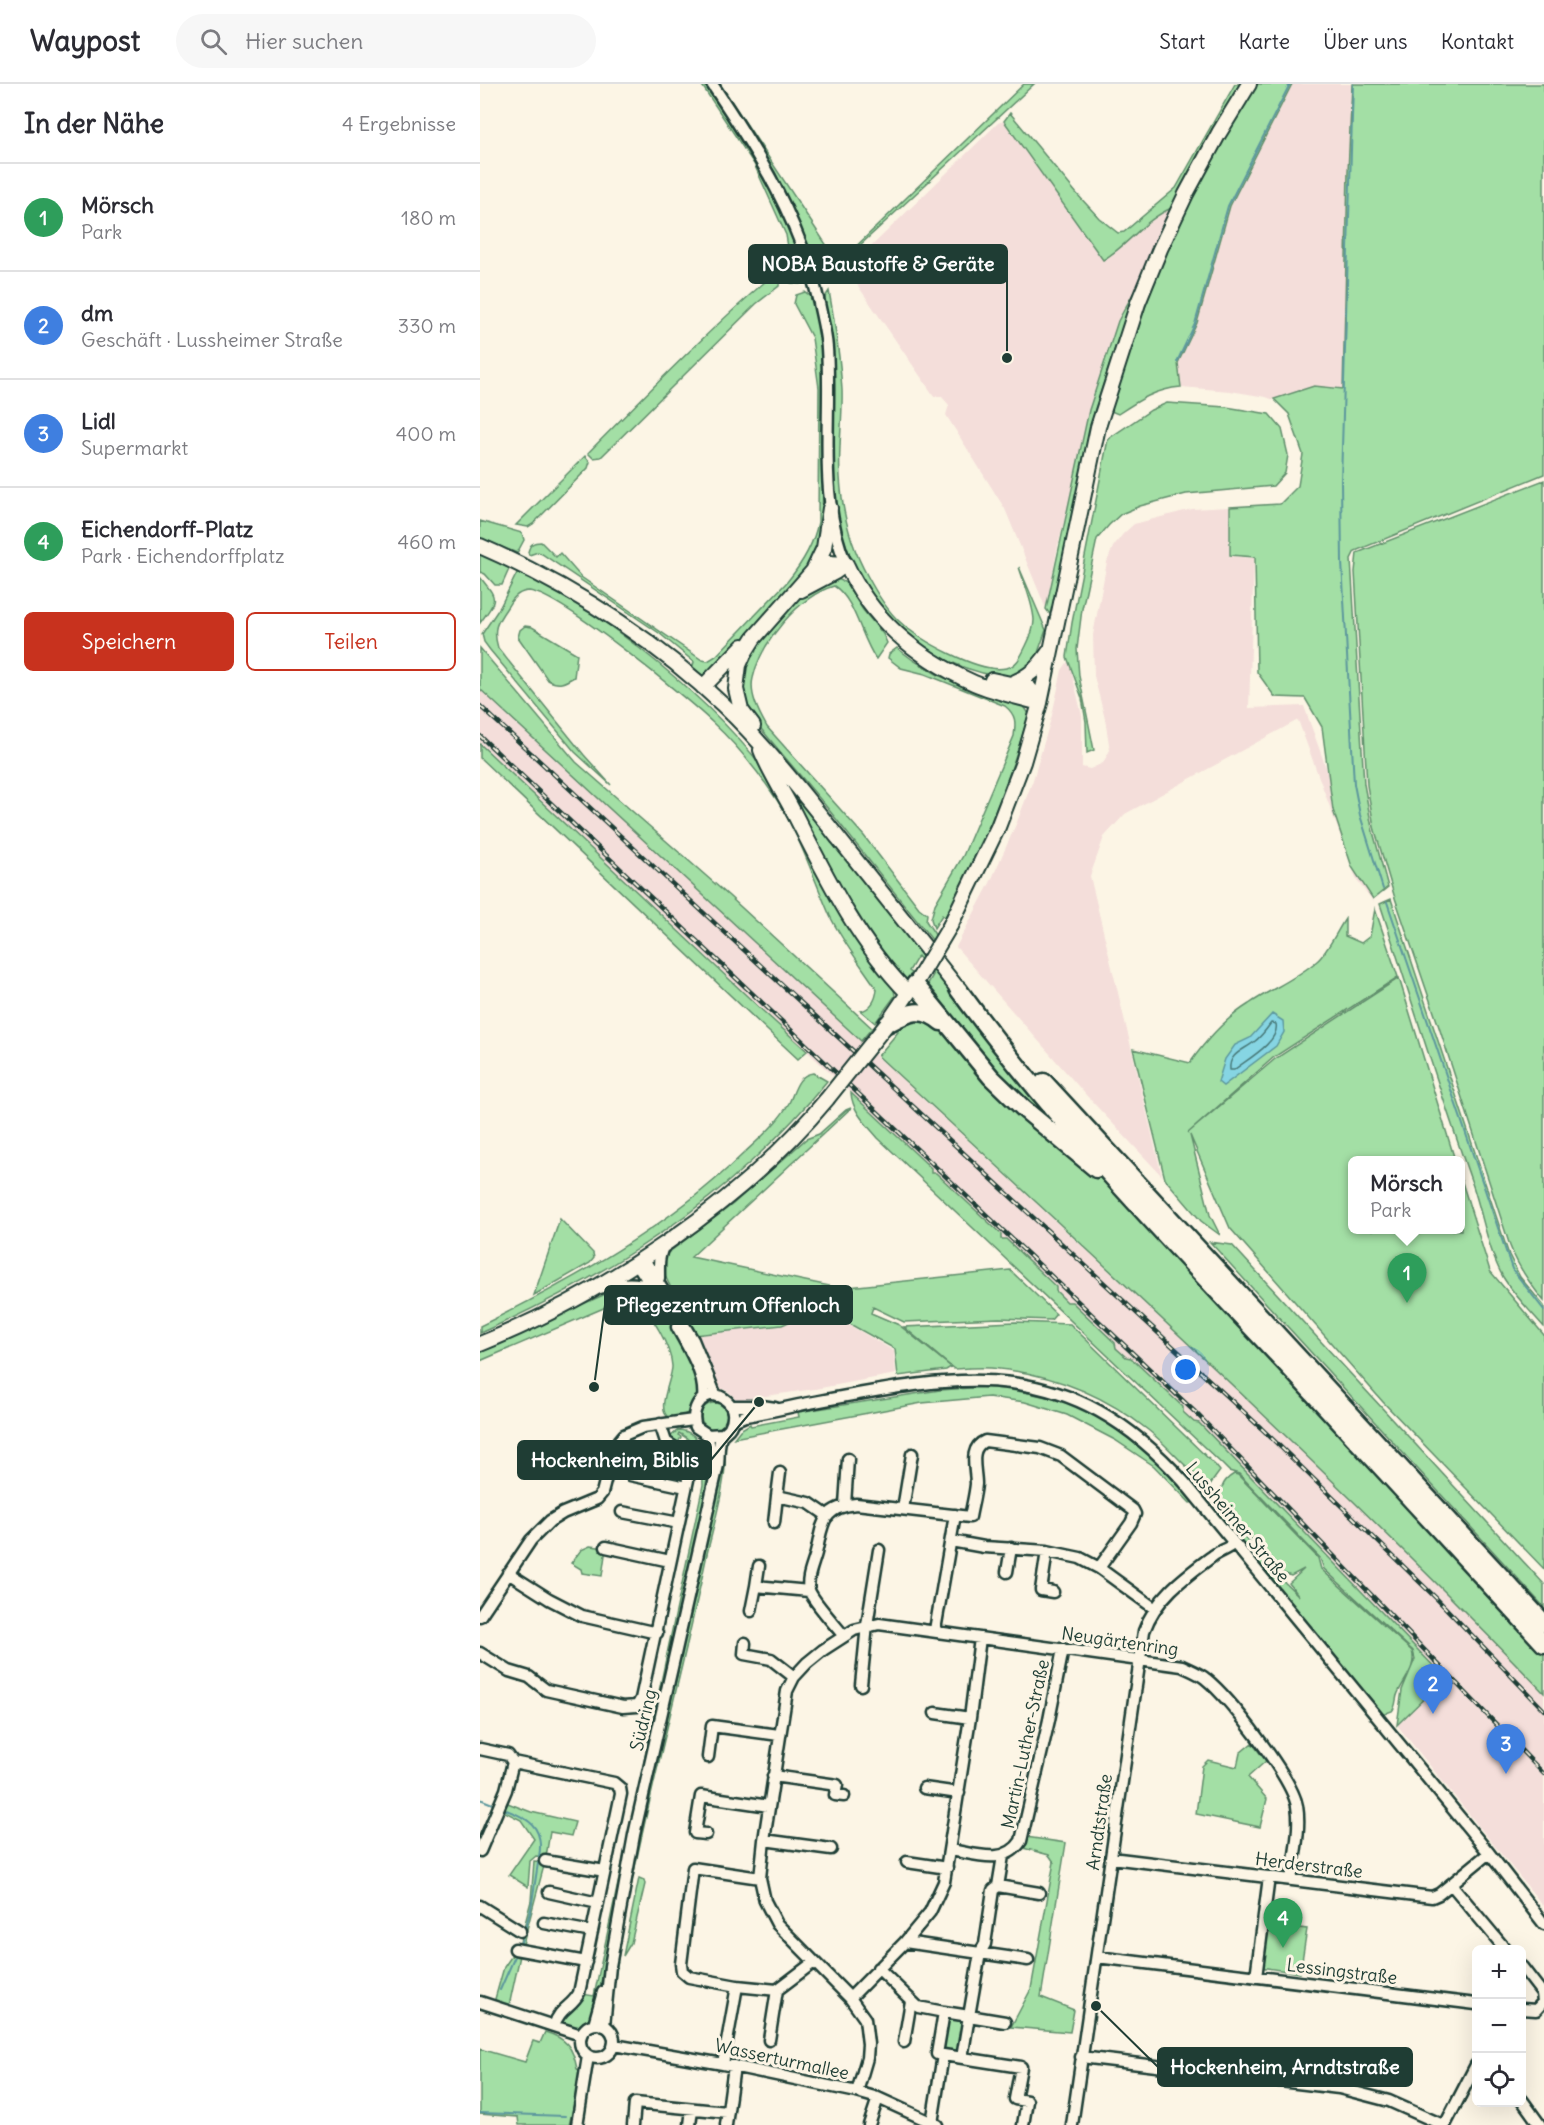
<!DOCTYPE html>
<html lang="de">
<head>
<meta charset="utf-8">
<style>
	:root { --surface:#fff; --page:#f7f7f7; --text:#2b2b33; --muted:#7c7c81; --line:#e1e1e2; --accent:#c8321e }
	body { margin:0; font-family:Delius,sans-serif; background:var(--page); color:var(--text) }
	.controls { position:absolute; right:18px; bottom:18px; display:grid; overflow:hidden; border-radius:9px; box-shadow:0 6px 24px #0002 }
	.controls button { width:54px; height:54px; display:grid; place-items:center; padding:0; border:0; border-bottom:2px solid var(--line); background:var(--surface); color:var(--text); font:30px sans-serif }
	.you { position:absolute; left:706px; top:1286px; width:21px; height:21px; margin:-15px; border:4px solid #fff; border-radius:50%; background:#1a73e8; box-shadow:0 0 0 9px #1a73e833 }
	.badge { display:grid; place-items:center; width:39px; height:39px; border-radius:50%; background:var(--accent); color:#fff; font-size:20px; font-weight:700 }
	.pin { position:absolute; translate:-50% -50px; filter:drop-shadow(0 2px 3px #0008) }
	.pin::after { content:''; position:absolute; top:32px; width:21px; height:18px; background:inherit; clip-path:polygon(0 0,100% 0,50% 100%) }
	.popup { position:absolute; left:868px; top:1072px; width:117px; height:78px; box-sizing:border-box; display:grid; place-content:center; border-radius:9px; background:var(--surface); filter:drop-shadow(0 2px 4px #0005); font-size:20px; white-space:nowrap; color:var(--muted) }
	.popup b { font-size:22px; color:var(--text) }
	.popup::after { content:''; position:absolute; left:50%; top:100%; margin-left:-12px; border:12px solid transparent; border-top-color:var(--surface) }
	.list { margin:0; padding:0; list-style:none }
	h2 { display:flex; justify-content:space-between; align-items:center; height:78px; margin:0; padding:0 24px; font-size:26px }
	h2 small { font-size:20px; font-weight:400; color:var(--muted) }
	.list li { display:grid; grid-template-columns:39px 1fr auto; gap:18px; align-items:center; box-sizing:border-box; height:108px; padding:0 24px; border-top:2px solid var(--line) }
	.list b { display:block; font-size:22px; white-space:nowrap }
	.list p { margin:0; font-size:20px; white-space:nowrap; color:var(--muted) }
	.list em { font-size:20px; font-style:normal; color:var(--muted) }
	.actions { display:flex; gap:12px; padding:18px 24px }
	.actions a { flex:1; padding:14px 0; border:2px solid var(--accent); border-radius:9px; text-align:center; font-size:21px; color:var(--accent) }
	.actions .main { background:var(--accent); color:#fff }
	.icon { flex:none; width:33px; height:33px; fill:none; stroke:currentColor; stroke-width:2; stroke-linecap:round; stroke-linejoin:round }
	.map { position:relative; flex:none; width:1064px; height:2041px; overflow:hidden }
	header { display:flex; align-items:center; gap:36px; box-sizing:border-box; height:84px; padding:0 30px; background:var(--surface); border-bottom:2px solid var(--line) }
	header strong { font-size:28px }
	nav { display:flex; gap:33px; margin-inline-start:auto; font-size:21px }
	.search { width:420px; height:54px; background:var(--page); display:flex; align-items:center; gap:15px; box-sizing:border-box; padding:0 21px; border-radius:33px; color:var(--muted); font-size:22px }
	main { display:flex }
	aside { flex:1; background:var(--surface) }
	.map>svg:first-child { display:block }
</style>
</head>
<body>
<header>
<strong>Waypost</strong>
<div class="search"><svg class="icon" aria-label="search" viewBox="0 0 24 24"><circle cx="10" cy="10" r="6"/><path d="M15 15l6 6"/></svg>Hier suchen</div>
<nav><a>Start</a><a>Karte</a><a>Über uns</a><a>Kontakt</a></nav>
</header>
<main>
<aside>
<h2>In der Nähe<small>4 Ergebnisse</small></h2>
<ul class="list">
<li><span class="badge" style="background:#2e9e5b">1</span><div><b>Mörsch</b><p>Park</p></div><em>180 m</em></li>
<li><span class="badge" style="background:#3f7fe0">2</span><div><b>dm</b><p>Geschäft · Lussheimer Straße</p></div><em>330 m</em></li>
<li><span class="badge" style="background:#3f7fe0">3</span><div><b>Lidl</b><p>Supermarkt</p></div><em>400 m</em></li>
<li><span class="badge" style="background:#2e9e5b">4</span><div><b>Eichendorff-Platz</b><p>Park · Eichendorffplatz</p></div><em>460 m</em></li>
</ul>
<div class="actions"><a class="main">Speichern</a><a>Teilen</a></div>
</aside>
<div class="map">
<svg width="1064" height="2041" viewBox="0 0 1064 2041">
	<rect width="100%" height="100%" fill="#fcf5e5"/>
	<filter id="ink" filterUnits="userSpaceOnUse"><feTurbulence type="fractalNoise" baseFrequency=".0167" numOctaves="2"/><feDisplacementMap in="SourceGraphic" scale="12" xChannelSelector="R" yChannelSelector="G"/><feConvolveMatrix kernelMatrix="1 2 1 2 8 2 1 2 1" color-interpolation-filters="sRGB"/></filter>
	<g filter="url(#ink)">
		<!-- built -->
		<path fill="#f4deda" d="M812 0H872L868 88 863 305 802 319 786 313 750 307 701 303 698 279 717 239 750 122Z
			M524 37 623 176 631 172 664 141 681 128 694 123 666 186 638 236 578 461 566 525 525 425 466 331 469 321 462 313 454 312 367 186 518 39Z
			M749 423V472L774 474 769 624 824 622 894 818 877 797 818 636 645 730 624 753 610 792 682 1092 606 1011 476 863 510 799 537 738 553 696 572 631 582 586 589 576 602 632V683L610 685 623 679 630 666 625 635 614 592 613 551 627 478 633 463 643 450 654 440 712 425Z
			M0 605 789 1335 927 1468 1064 1609V1823L917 1641 965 1594 774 1394 719 1339H714L703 1328V1323L652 1274H647L636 1264 635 1258 593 1218H588L576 1207V1202L526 1155H521V1150L456 1089H451V1084L0 660Z
			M352 1231 414 1267 416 1290 335 1305 257 1316 248 1307 235 1302 226 1273 215 1252 302 1241 320 1234Z"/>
		<!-- green -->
		<path fill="#a3dfa5" stroke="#618e6c" stroke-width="1.5" d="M221 0H225C256 47 288 93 311 145 318 160 322 177 327 193L320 200 311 199 305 194 309 169 306 151 274 80Z
			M237 0H240L355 174 356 185 350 190H342L337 186 319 139 295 88Z
			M544 0H554L364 176H362Z
			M755 0H762L694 123C664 135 650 160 623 176L524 37 530 29 597 110 619 134 638 149 644 148 696 104Z
			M776 0H812L750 122 717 239 698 279 701 303C676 305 659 316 638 330L631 327C649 271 666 216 689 162 713 105 744 53 776 0Z
			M872 0H1064V390L875 467 871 475 884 700 892 744 908 803 893 815 872 783 853 726 842 643 825 614 795 613 777 588 775 473 750 471V423L800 420 818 402 823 370 809 330 794 315 834 302 863 305 868 88Z
			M300 185 299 202 276 220 121 373 113 374 108 369C170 306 232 242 300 185Z
			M666 186 638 255 615 325 604 372 572 533 566 525 609 326 638 237Z
			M349 207C355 240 360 273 362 306 363 335 358 364 360 393 362 428 370 461 388 493 396 508 406 525 419 537 438 555 499 590 526 584 537 582 541 572 546 562 550 554 554 545 554 536 553 519 544 499 539 483L566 546 555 577 534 594C444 588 374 516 357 429 348 384 355 337 354 292 353 268 348 244 344 219L345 213Z
			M325 208 333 214 341 259 343 287V405L341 457 328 483 271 550 228 593 215 589 212 585 214 578 179 549 62 470 58 468 49 471 48 468C50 460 53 458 61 458L76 473 80 469 101 493 222 576 228 577 236 572 307 498C321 481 334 460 338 438L339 304 332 254 314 220 316 211Z
			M687 319 746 323 789 330 802 345 808 371 805 389 793 402 706 410 660 422 641 430 629 441 617 455 602 525 597 565 599 592 614 666 607 669 606 638 602 614 587 573 592 539 628 355 671 326Z
			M105 372 110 378 108 384 53 440 48 443 36 441Z
			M1064 396V1217C1050 1200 1038 1183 1030 1162L958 940 914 811 894 743 887 701 875 488 877 469Z
			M0 437 42 449 44 456 37 469 0 454Z
			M0 470 30 483 22 501H15L5 490 0 488Z
			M38 487C85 508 118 532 158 563 204 599 248 639 284 685L413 899 415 912 395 939 381 927C392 924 396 916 397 905 381 881 362 857 350 832 333 793 320 752 297 716 279 689 257 661 233 639 207 614 79 509 49 507 39 507 32 515 28 522 17 538 12 544 18 564L104 671 131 701 95 668 10 566 4 558 2 550 20 523Z
			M0 493C17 515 19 513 0 539Z
			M352 494 358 495 366 499 383 526 403 550 407 559 396 575C381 554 375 515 354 502 319 512 281 558 273 594 269 610 279 629 287 643L384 752 439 824 447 830 446 837 456 852 453 857 345 721 271 633 259 602 269 568 316 516 325 509Z
			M45 542 52 543 97 570 94 593C84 599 79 602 68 596L38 553 40 546Z
			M0 564 96 678 249 812 392 944 381 957 0 605Z
			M417 564 433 576 460 592 497 607 544 622 549 630C528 700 502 768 465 833L462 831 454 844 451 835 455 820 483 772 534 652C536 638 536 631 525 622L445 590 421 584 408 574 409 570Z
			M0 660 284 928 327 967 318 975 288 947 0 674Z
			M301 694 529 978 613 1073 542 1018 446 903 453 891 438 872 429 887 432 889 425 897 376 836Z
			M911 815 1029 1171 1040 1193 1064 1222V1243C1050 1227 1034 1211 1023 1193 1008 1166 1003 1132 993 1102 960 1009 931 914 900 820Z
			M895 825 918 893 794 973 708 1049 795 975 919 894 975 1076H873V1146H981V1095L1010 1187 1064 1251V1485L903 1318 750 1144 710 1051 730 1131 740 1151 721 1137 685 1095 653 965 710 979C726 956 745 935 769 920 791 905 816 895 837 877 847 869 857 847 865 835V852L881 859 890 852Z
			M454 935 624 1098 1064 1571V1609C851 1387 624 1181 398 972L418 948 416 946 424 936Z
			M333 989 347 997C256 1110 131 1191 0 1249V1242C93 1196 188 1143 263 1070 279 1055 298 1039 309 1019 315 1007 317 991 333 989Z
			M371 1009 451 1084V1089H456L521 1150V1155H526L576 1203V1207L587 1218H592L635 1259 636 1264 646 1273 651 1274 703 1323V1328L714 1338 719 1339 965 1594 917 1641 922 1606 935 1575 933 1567 844 1485 840 1474 759 1390 749 1387 742 1380 398 1054C387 1041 372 1027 371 1009Z
			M371 1024 211 1173 359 1204 530 1186 576 1230 571 1236 519 1234 424 1238 393 1223 391 1229 419 1241 471 1283 466 1286 418 1292 415 1265 352 1230 320 1233 302 1241 215 1251 183 1188V1178L188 1169 253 1120 326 1055 339 1050 366 1026Z
			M80 1135 113 1169 114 1174 110 1179 54 1211Z
			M730 1158 752 1161 1064 1500V1523Z
			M151 1202C156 1204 163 1205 168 1208 187 1220 220 1287 218 1309 218 1316 212 1325 207 1329 203 1332 195 1336 190 1334 174 1328 193 1293 192 1282 191 1265 172 1227 156 1220 148 1217 141 1218 133 1220L0 1277V1266L139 1204Z
			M535 1238 590 1240 736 1382 740 1387 729 1402C706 1386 690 1363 668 1346 623 1310 569 1289 511 1284 499 1283 487 1284 474 1285L424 1243Z
			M505 1303C575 1309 631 1328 680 1379 692 1391 703 1405 715 1418L710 1419 674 1382 635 1356 587 1331 545 1318 509 1313 442 1319 254 1354 260 1346 270 1340 271 1342 319 1333 318 1328 460 1306Z
			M221 1332a13 13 0 1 1 26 0a13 13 0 1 1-26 0Z
			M198 1346C210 1346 219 1355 224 1366H228V1387L223 1420 114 1931C104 1942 90 1949 80 1935L102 1910 114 1912 223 1401C223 1376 223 1363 199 1349L198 1351 201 1353 198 1359 189 1354Z
			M244 1367C250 1385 232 1448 227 1470 196 1621 150 1771 131 1924H129L147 1811 210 1531Z
			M754 1390 758 1391 838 1474 841 1485 932 1567C937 1583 924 1595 918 1609 915 1614 917 1622 912 1627 911 1627 904 1630 903 1631L738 1430 743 1427 797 1491 819 1512 809 1499 824 1485 811 1492 800 1488 744 1421C737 1409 742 1397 754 1390Z
			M110 1462 126 1464 122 1492 102 1489 101 1485 91 1479 101 1466Z
			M772 1659 786 1677 768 1693 787 1715 780 1743 716 1730 722 1682 728 1676 757 1683 760 1669Z
			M25 1718 51 1728 95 1738 91 1752 70 1748 66 1773 56 1772 50 1777 48 1803 29 1791 54 1755 41 1736 21 1726Z
			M546 1753 586 1759 561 1913 594 1926 590 1948 531 1943 551 1905 574 1778 569 1771 543 1764Z
			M54 1777 65 1778 42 1864 40 1858 51 1817Z
			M159 1794 164 1796 165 1800 151 1859 143 1872Z
			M787 1840 827 1845 820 1889 780 1883Z
			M35 1867H41L29 1922 17 1919 15 1915 24 1883Z
			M468 1935 486 1938 482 1970 467 1969 464 1965Z
			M65 1948C86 1954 93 1963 97 1985L102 1987 89 2041H39L38 2033 0 2030V1965L45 1978 53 1957 60 1959Z"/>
		<!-- water -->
		<path fill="#86d5e3" stroke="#5d989d" stroke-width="1.5" d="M792 930 803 937 804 948 796 962 743 1002 738 998 745 975 755 961 770 954Z"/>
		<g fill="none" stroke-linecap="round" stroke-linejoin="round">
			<!-- shore -->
			<path stroke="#487a7a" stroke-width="1.5" d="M791 939 796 940C800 958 766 976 754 986H750C748 970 764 966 774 958 781 953 786 946 791 939Z"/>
			<!-- stream -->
			<path stroke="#5d989d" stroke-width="2" d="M873 0 861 397 862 478 874 700 880 731 903 805
				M697 278 715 240 748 122 810 0
				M907 818 1032 1185 1064 1226
				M0 1715 15 1721
				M21 1724C47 1734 65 1741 59 1773
				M40 1861 51 1825 58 1779
				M20 1906 36 1870
				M0 2029 85 2032"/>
			<!-- minor casing -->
			<g stroke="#1f3d34" stroke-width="15">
				<path id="minor" d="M232 0C279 70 320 136 339 219 342 234 346 249 347 264 352 336 337 412 366 480
					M164 1175 213 1256 236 1312
					M157 1180 189 1229
					M179 1194C179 1179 178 1175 184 1160
					M119 1204C137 1200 153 1197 171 1203
					M197 1243C208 1264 226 1290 223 1315
					M251 1322H282L295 1324
					M253 1337 265 1332C283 1329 301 1325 319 1321 476 1291 586 1265 704 1398L1009 1769 1064 1840
					M228 1351 233 1392
					M300 1389 297 1412 329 1419 348 1432
					M150 1391 206 1403
					M365 1421 368 1375
					M423 1425 432 1370
					M142 1428 199 1439
					M294 1439 297 1412
					M471 1457 504 1463 567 1467 600 1474 619 1484 674 1524
					M126 1463 190 1477
					M567 1467 561 1506 573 1508
					M527 1488 531 1464
					M28 1489 69 1515 102 1532 177 1549
					M276 1502 279 1482
					M271 1527 276 1502 329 1507
					M0 1532 51 1456 70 1437 83 1429 117 1415 122 1409 134 1363 144 1351 163 1343 213 1336
					M455 1546 475 1431
					M363 1551C356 1542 332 1516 329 1506 326 1494 333 1481 336 1469 343 1441 340 1424 376 1420L490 1433C492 1422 495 1411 496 1400 496 1385 488 1364 505 1357L560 1364 581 1372 653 1426 655 1430 651 1439 619 1484
					M265 1559 264 1570 291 1575 314 1593
					M0 1569 29 1587 49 1593 66 1606 143 1623 157 1622 161 1615 208 1396 204 1373 200 1367 186 1358 180 1340
					M381 1601 387 1541 399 1466
					M455 1629 490 1634
					M0 1665 28 1671 33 1678 134 1699 140 1704 141 1710 99 1909C92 1923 79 1924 74 1942
					M228 1673 232 1642 299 1651
					M293 1692 357 1701 355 1711 364 1712
					M444 1704 479 1709
					M226 1750 215 1749 221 1712 289 1722
					M284 1756 351 1765
					M471 1766C495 1770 525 1782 541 1757L569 1636 583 1565
					M0 1767 26 1706 33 1678
					M631 1774 952 1813 959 1810 1009 1769
					M65 1777 125 1787
					M427 1778 467 1784
					M280 1794 213 1784 201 1880 202 1887 209 1893 257 1902 297 1906 334 1878
					M971 1800 1026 1866
					M518 1802 559 1809
					M69 1808 118 1819
					M0 1822 40 1847
					M64 1839 112 1848
					M425 1858 500 1869 505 1860 513 1806 518 1802 523 1772
					M35 1865 106 1878
					M617 1873 996 1920
					M1042 1883 1062 1909 1063 1918
					M398 1884 438 1923 464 1928
					M776 1893 789 1793
					M370 1914 425 1858 450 1828 464 1798 490 1634 500 1554
					M0 1918 101 1951
					M1042 1925 1056 1926 1063 1918
					M525 1938 489 1932 500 1869 548 1876
					M100 1957a17 17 0 1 1 34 0a17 17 0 1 1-34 0Z
					M114 1940 123 1908
					M124 1942 130 1882 154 1751 238 1381C239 1373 238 1361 241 1353 243 1348 248 1347 250 1343 255 1334 254 1323 247 1317 228 1300 208 1322 216 1343L228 1351 242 1350
					M289 1956 297 1906
					M424 1958 431 1917
					M134 1961 243 1980 377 2008 398 2014 457 2041
					M601 1973 859 2004 909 2017 963 2041
					M482 1974 489 1932 464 1928 457 1970 541 1983 535 2015 547 2017 543 2041
					M243 1980 257 1902
					M377 2008 387 1974 388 1960 385 1935 370 1914 297 1840 285 1817 280 1794 284 1756 307 1607 314 1593 327 1579 343 1566 374 1546 399 1540 702 1582C710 1586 719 1589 726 1595 750 1614 812 1694 817 1722 821 1745 814 1773 811 1796
					M1042 2016 1060 2041
					M452 2039 463 1971
					M97 2041 108 1972
					M153 2041 155 2019 247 2028
					M210 2041 212 2025
					M246 2041 254 1982
					M389 2041 398 2014
					M592 2041 664 1547C676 1513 706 1492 734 1471 741 1466 748 1465 754 1459
					M965 2041 996 1981"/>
			</g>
			<!-- major casing -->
			<g stroke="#1f3d34" stroke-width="18">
				<path id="major" d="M0 462C89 501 172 553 243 621 286 662 322 708 359 755 399 805 439 855 478 905
					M366 480C392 537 438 574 494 599 515 608 539 613 560 619
					M333 487 344 464 350 424
					M321 506 355 488 366 480
					M512 596 549 604 560 619
					M530 600C549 593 558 584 569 568
					M223 603 263 562
					M273 642 261 626 256 605 259 581 264 570 274 554 333 487 348 479 366 480
					M281 666C290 689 304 709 315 731 347 794 378 858 428 909
					M470 842 518 743 543 678 560 619 618 343 658 219 680 165 706 110 739 49 769 0
					M407 940 433 902
					M0 1260C126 1209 260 1120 347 1015"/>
			</g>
			<!-- highway casing -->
			<g stroke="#1f3d34" stroke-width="21">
				<path id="highway" d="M435 900 511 993 544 1025 616 1085
					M478 905C576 1039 692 1159 806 1280 892 1373 978 1467 1064 1560
					M407 940C428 929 441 921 461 938
					M564 998 1064 1539"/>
			</g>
			<!-- minor -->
			<use href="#minor" stroke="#fcf5e5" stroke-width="10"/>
			<!-- major -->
			<use href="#major" stroke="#fcf5e5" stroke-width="14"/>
			<!-- highway -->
			<use href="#highway" stroke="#fcf5e5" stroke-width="16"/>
			<!-- rail casing -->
			<g stroke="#1f3d34" stroke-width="4.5">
				<path id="rail" d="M0 622 781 1344 956 1514 1064 1626
					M0 652 716 1329 1064 1690"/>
			</g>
			<!-- rail -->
			<use href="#rail" stroke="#fcf5e5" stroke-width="2" stroke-dasharray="7" stroke-linecap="butt"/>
			<!-- major-bridge casing -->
			<g stroke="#1f3d34" stroke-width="18" stroke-linecap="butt">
				<path id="major-bridge" d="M439 894 470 842
					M347 1015 407 940"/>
			</g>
			<!-- major-bridge -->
			<use href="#major-bridge" stroke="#fcf5e5" stroke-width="14"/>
		</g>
	</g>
	<g text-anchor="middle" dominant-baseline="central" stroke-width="6" stroke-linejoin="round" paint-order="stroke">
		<!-- street labels -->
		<g font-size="18" fill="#1f3d34" stroke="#fcf5e5">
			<text transform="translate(758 1438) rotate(50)">Lussheimer Straße</text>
			<text transform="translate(640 1557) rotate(8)">Neugärtenring</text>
			<text transform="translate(163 1636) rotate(-77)">Südring</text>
			<text transform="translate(545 1660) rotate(-78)">Martin-Luther-Straße</text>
			<text transform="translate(619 1738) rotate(-82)">Arndtstraße</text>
			<text transform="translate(829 1781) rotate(7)">Herderstraße</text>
			<text transform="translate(862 1887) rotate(7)">Lessingstraße</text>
			<text transform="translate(302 1975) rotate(12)">Wasserturmallee</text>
		</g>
	</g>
	<!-- callouts -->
	<path fill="none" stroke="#1f3d34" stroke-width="2" d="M527 274L527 180M114 1303L125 1221M279 1318L231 1376M616 1922L678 1983"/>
	<g fill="#1f3d34" stroke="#fcf5e5" stroke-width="2">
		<circle cx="527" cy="274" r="6"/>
		<circle cx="114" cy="1303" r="6"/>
		<circle cx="279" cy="1318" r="6"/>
		<circle cx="616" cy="1922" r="6"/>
	</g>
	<g fill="#1f3d34" stroke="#1f3d34" stroke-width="2">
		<rect x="269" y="161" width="258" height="38" rx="6"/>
		<rect x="125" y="1202" width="247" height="38" rx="6"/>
		<rect x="38" y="1357" width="193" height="38" rx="6"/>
		<rect x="678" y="1964" width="254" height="38" rx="6"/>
	</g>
	<g font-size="20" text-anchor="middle" font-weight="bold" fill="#fff">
		<text x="398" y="187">NOBA Baustoffe &amp; Geräte</text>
		<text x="248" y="1228">Pflegezentrum Offenloch</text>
		<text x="135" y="1383">Hockenheim, Biblis</text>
		<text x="805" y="1990">Hockenheim, Arndtstraße</text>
	</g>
</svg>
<div class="controls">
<button>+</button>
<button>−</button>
<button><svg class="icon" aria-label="locate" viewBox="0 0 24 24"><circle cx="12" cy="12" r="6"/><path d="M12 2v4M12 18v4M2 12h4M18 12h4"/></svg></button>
</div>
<div class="you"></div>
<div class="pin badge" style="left:927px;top:1219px;background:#2e9e5b">1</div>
<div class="popup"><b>Mörsch</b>Park</div>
<div class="pin badge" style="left:953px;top:1630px;background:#3f7fe0">2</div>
<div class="pin badge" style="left:1026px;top:1690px;background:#3f7fe0">3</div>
<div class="pin badge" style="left:803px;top:1864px;background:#2e9e5b">4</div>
</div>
</main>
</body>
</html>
